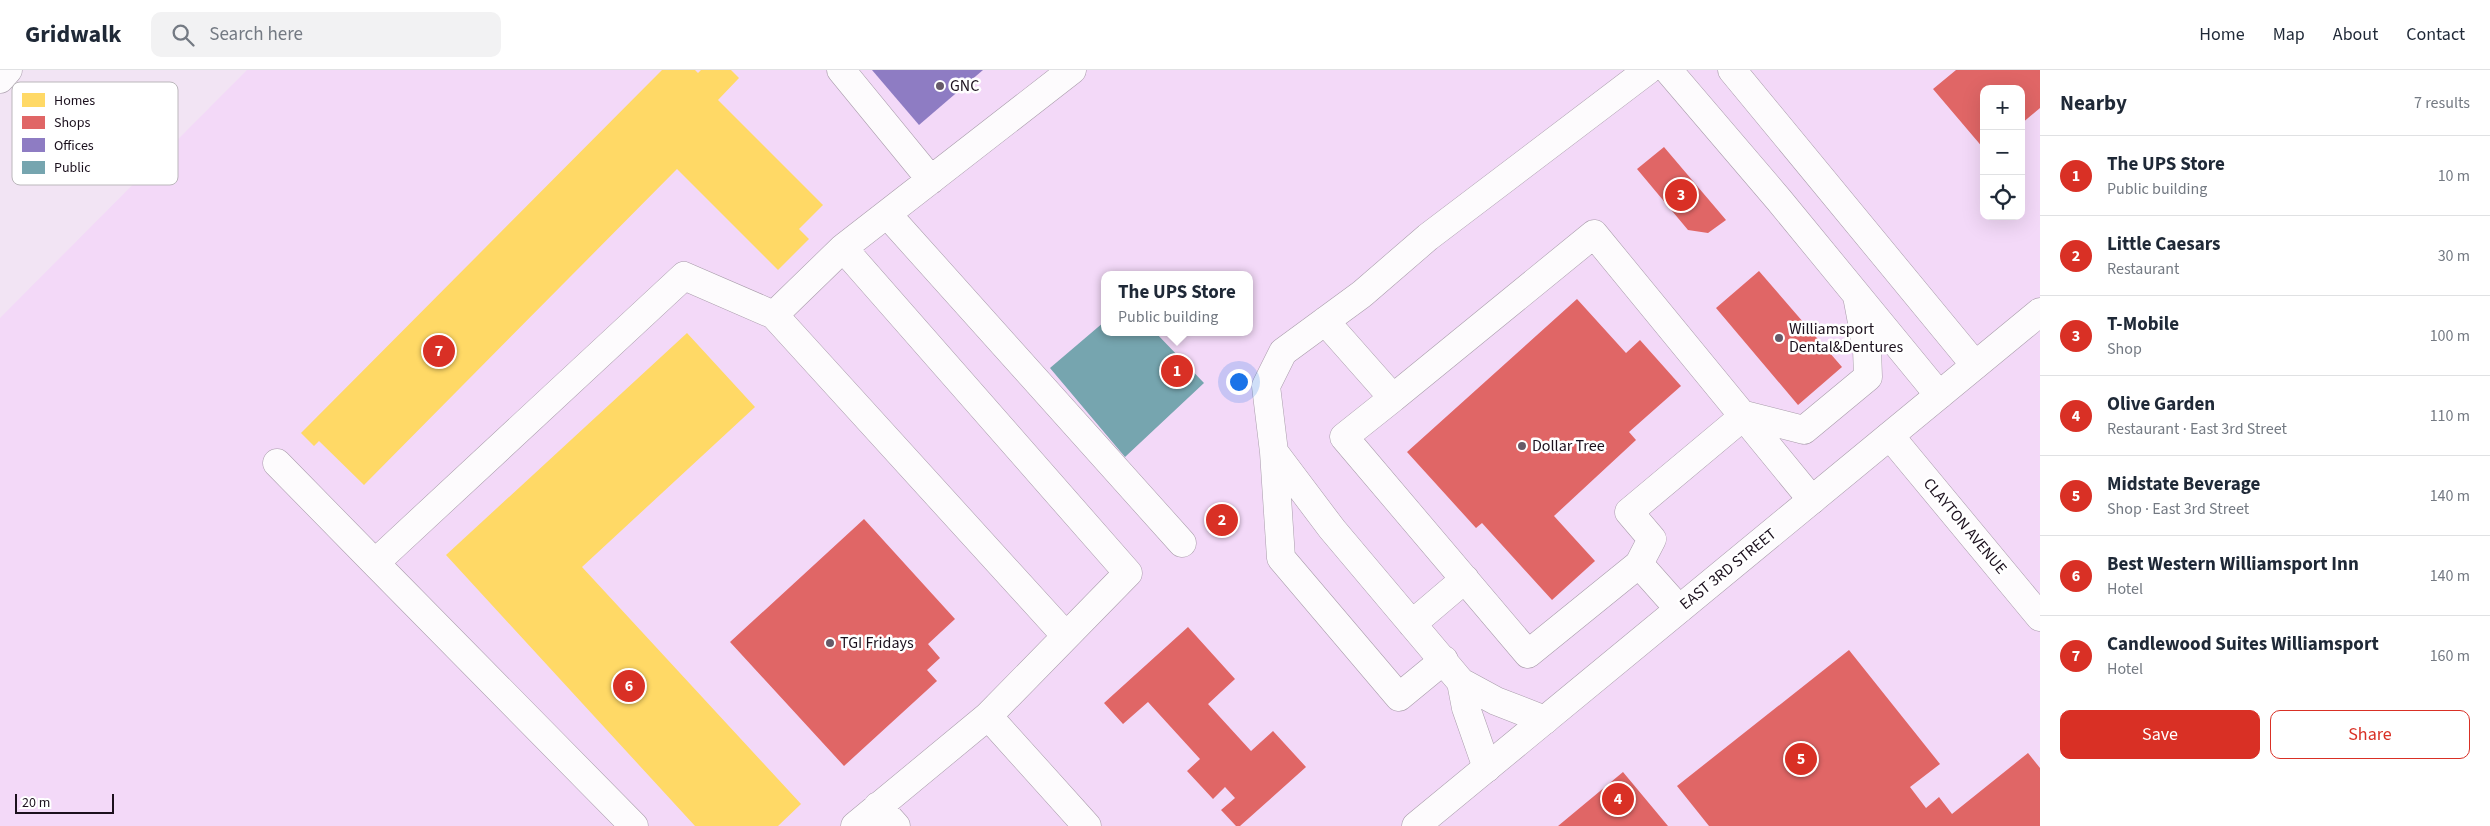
<!DOCTYPE html>
<html lang="en">
<head>
<meta charset="utf-8">
<style>
	:root { --surface:#fff; --page:#f2f2f3; --text:#1f2937; --muted:#747a83; --line:#e0e1e3; --accent:#d93025 }
	body { margin:0; font-family:"Source Sans 3",sans-serif; background:var(--page); color:var(--text) }
	.controls { position:absolute; right:15px; top:15px; display:grid; overflow:hidden; border-radius:10px; box-shadow:0 5px 20px #0002 }
	.controls button { width:45px; height:45px; display:grid; place-items:center; padding:0; border:0; border-bottom:1px solid var(--line); background:var(--surface); color:var(--text); font:25px sans-serif }
	.scale { position:absolute; left:15px; bottom:12px; width:99px; box-sizing:border-box; padding-left:5px; border:2px solid #1b101d; border-top:0; font-size:14px; line-height:18px; white-space:nowrap; color:#1b101d; -webkit-text-stroke:4px #fff; paint-order:stroke }
	.you { position:absolute; left:1238px; top:311px; width:18px; height:18px; margin:-12px; border:4px solid #fff; border-radius:50%; background:#1a73e8; box-shadow:0 0 0 8px #1a73e833 }
	.badge { display:grid; place-items:center; width:32px; height:32px; border-radius:50%; background:var(--accent); color:#fff; font-size:16px; font-weight:700 }
	.pin { position:absolute; translate:-50% -50%; border:2px solid #fff; box-shadow:0 1px 5px #0006 }
	.popup { position:absolute; left:1101px; top:201px; width:152px; height:65px; box-sizing:border-box; display:grid; place-content:center; border-radius:10px; background:var(--surface); filter:drop-shadow(0 1px 4px #0005); font-size:16px; white-space:nowrap; color:var(--muted) }
	.popup b { font-size:19px; color:var(--text) }
	.popup::after { content:''; position:absolute; left:50%; top:100%; margin-left:-10px; border:10px solid transparent; border-top-color:var(--surface) }
	.list { margin:0; padding:0; list-style:none }
	h2 { display:flex; justify-content:space-between; align-items:center; height:65px; margin:0; padding:0 20px; font-size:21px }
	h2 small { font-size:16px; font-weight:400; color:var(--muted) }
	.list li { display:grid; grid-template-columns:32px 1fr auto; gap:15px; align-items:center; box-sizing:border-box; height:80px; padding:0 20px; border-top:1px solid var(--line) }
	.list b { display:block; font-size:19px; white-space:nowrap }
	.list p { margin:0; font-size:16px; white-space:nowrap; color:var(--muted) }
	.list em { font-size:16px; font-style:normal; color:var(--muted) }
	.actions { display:flex; gap:10px; padding:15px 20px }
	.actions a { flex:1; padding:11px 0; border:1px solid var(--accent); border-radius:10px; text-align:center; font-size:18px; color:var(--accent) }
	.actions .main { background:var(--accent); color:#fff }
	.icon { flex:none; width:28px; height:28px; fill:none; stroke:currentColor; stroke-width:2; stroke-linecap:round; stroke-linejoin:round }
	.map { position:relative; flex:none; width:2040px; height:756px; overflow:hidden }
	header { display:flex; align-items:center; gap:30px; box-sizing:border-box; height:70px; padding:0 25px; background:var(--surface); border-bottom:1px solid var(--line) }
	header strong { font-size:24px }
	nav { display:flex; gap:28px; margin-inline-start:auto; font-size:18px }
	.search { width:350px; height:45px; background:var(--page); display:flex; align-items:center; gap:12px; box-sizing:border-box; padding:0 18px; border-radius:10px; color:var(--muted); font-size:19px }
	main { display:flex }
	aside { flex:1; background:var(--surface) }
	.map>svg:first-child { display:block }
</style>
</head>
<body>
<header>
<strong>Gridwalk</strong>
<div class="search"><svg class="icon" aria-label="search" viewBox="0 0 24 24"><circle cx="10" cy="10" r="6"/><path d="M15 15l6 6"/></svg>Search here</div>
<nav><a>Home</a><a>Map</a><a>About</a><a>Contact</a></nav>
</header>
<main>
<div class="map">
<svg width="2040" height="756" viewBox="0 0 2040 756">
	<rect width="100%" height="100%" fill="#f2e4f4"/>
	<!-- built -->
	<path fill="#f3d9f8" fill-rule="evenodd" d="M247 0H2040V756H0V248ZM1984 19H2021V146H1984ZM1104 205H1250V262H1104Z"/>
	<!-- homes -->
	<path fill="#ffd966" d="M662 0H695L698 3 701 0H731L739 8 718 30 823 135 799 159 809 169 778 200 677 99 364 415 319 371 314 376 301 363Z
		M687 263 755 337 582 497 801 734 778 756H695L446 485Z"/>
	<!-- shops -->
	<path fill="#e06666" d="M1956 0H2040V38L2021 54V19H1984V79L1933 19Z
		M1664 77 1726 150 1708 163 1688 160 1637 99Z
		M1759 201 1842 297 1798 335 1716 238Z
		M1577 229 1626 283 1640 270 1681 316 1629 362 1636 370 1554 446 1595 491 1552 530 1482 453 1476 458 1407 382Z
		M864 449 955 549 928 574 940 588 927 600 937 611 844 696 730 572Z
		M1188 557 1235 609 1208 634 1251 681 1273 661 1306 697 1240 756H1236L1221 740 1235 728 1225 717 1213 729 1187 701 1200 689 1148 632 1123 654 1104 633Z
		M1849 580 1940 694 1910 717 1926 738 1939 727 1952 744 2028 683 2040 698V756H1709L1677 716Z
		M1623 702 1668 756H1558Z"/>
	<!-- offices -->
	<path fill="#8e7cc3" d="M872 0H983L919 55Z"/>
	<!-- public -->
	<path fill="#76a5af" d="M1104 252V262H1155L1204 313 1125 387 1050 298Z"/>
	<g fill="none" stroke-linecap="round" stroke-linejoin="round">
		<!-- minor casing -->
		<g stroke="#a89caa" stroke-width="29">
			<path id="minor" d="M841 0 931 110
				M1072 0 843 178 1128 503 988 646 1087 756
				M1668 0 1779 130 1939 325
				M1732 0 1975 295
				M887 144 1182 473
				M774 245 843 178
				M1325 251 1393 328 1594 164 1812 430
				M1393 328 1344 367 1528 584 1639 494
				M1745 345 1804 360 1868 307 1867 279 1857 226
				M1890 366 2040 547
				M1274 382 1281 488 1399 627 1444 590
				M277 393 375 493
				M1679 539 1639 494 1652 469 1629 442 1745 345
				M1412 554 1465 509
				M1461 612 1466 638 1487 698
				M1545 650 1496 631 1461 612 1332 459 1274 382 1266 316 1283 282 1362 224 1428 167 1648 0
				M878 736 896 756
				M634 756 375 493 684 206 774 245 1066 566
				M855 756 988 646"/>
		</g>
		<!-- major casing -->
		<g stroke="#a89caa" stroke-width="29">
			<path id="major" d="M1416 756 2040 242"/>
		</g>
		<!-- highway casing -->
		<g stroke="#a89caa" stroke-width="29">
			<path id="highway" d="M0 9 8 0"/>
		</g>
		<!-- minor -->
		<use href="#minor" stroke="#fdfbfd" stroke-width="28"/>
		<!-- major -->
		<use href="#major" stroke="#fdfbfd" stroke-width="28"/>
		<!-- highway -->
		<use href="#highway" stroke="#fdfbfd" stroke-width="28"/>
	</g>
	<!-- markers -->
	<g fill="#665a68" stroke="#fff" stroke-width="2">
		<circle cx="940" cy="16" r="5"/>
		<circle cx="1779" cy="268" r="5"/>
		<circle cx="1522" cy="376" r="5"/>
		<circle cx="830" cy="573" r="5"/>
	</g>
	<g text-anchor="middle" dominant-baseline="central" stroke-width="5" stroke-linejoin="round" paint-order="stroke">
		<!-- poi labels -->
		<g font-size="16" fill="#1b101d" stroke="#fff" text-anchor="start">
			<text x="950" y="16">GNC</text>
			<text x="1789" y="259">Williamsport<tspan x="1789" dy="18">Dental&amp;Dentures</tspan></text>
			<text x="1532" y="376">Dollar Tree</text>
			<text x="840" y="573">TGI Fridays</text>
		</g>
		<!-- street labels -->
		<g font-size="16" fill="#1b101d" stroke="#fff">
			<text transform="translate(1965 456) rotate(50)">CLAYTON AVENUE</text>
			<text transform="translate(1728 499) rotate(-39)">EAST 3RD STREET</text>
		</g>
	</g>
	<!-- legend -->
	<rect x="12" y="12" width="166" height="103" rx="8" fill="#fff" stroke="#bbb7bb" stroke-width="1"/>
	<rect x="22" y="23" width="23" height="14" fill="#ffd966"/>
	<rect x="22" y="46" width="23" height="13" fill="#e06666"/>
	<rect x="22" y="68" width="23" height="14" fill="#8e7cc3"/>
	<rect x="22" y="91" width="23" height="13" fill="#76a5af"/>
	<g font-size="14" fill="#1b101d">
		<text x="54" y="35">Homes</text>
		<text x="54" y="57">Shops</text>
		<text x="54" y="80">Offices</text>
		<text x="54" y="102">Public</text>
	</g>
</svg>
<div class="controls">
<button>+</button>
<button>−</button>
<button><svg class="icon" aria-label="locate" viewBox="0 0 24 24"><circle cx="12" cy="12" r="6"/><path d="M12 2v4M12 18v4M2 12h4M18 12h4"/></svg></button>
</div>
<div class="scale">20 m</div>
<div class="you"></div>
<div class="pin badge" style="left:1177px;top:301px">1</div>
<div class="popup"><b>The UPS Store</b>Public building</div>
<div class="pin badge" style="left:1222px;top:450px">2</div>
<div class="pin badge" style="left:1681px;top:125px">3</div>
<div class="pin badge" style="left:1618px;top:729px">4</div>
<div class="pin badge" style="left:1801px;top:689px">5</div>
<div class="pin badge" style="left:629px;top:616px">6</div>
<div class="pin badge" style="left:439px;top:281px">7</div>
</div>
<aside>
<h2>Nearby<small>7 results</small></h2>
<ul class="list">
<li><span class="badge">1</span><div><b>The UPS Store</b><p>Public building</p></div><em>10 m</em></li>
<li><span class="badge">2</span><div><b>Little Caesars</b><p>Restaurant</p></div><em>30 m</em></li>
<li><span class="badge">3</span><div><b>T-Mobile</b><p>Shop</p></div><em>100 m</em></li>
<li><span class="badge">4</span><div><b>Olive Garden</b><p>Restaurant · East 3rd Street</p></div><em>110 m</em></li>
<li><span class="badge">5</span><div><b>Midstate Beverage</b><p>Shop · East 3rd Street</p></div><em>140 m</em></li>
<li><span class="badge">6</span><div><b>Best Western Williamsport Inn</b><p>Hotel</p></div><em>140 m</em></li>
<li><span class="badge">7</span><div><b>Candlewood Suites Williamsport</b><p>Hotel</p></div><em>160 m</em></li>
</ul>
<div class="actions"><a class="main">Save</a><a>Share</a></div>
</aside>
</main>
</body>
</html>
